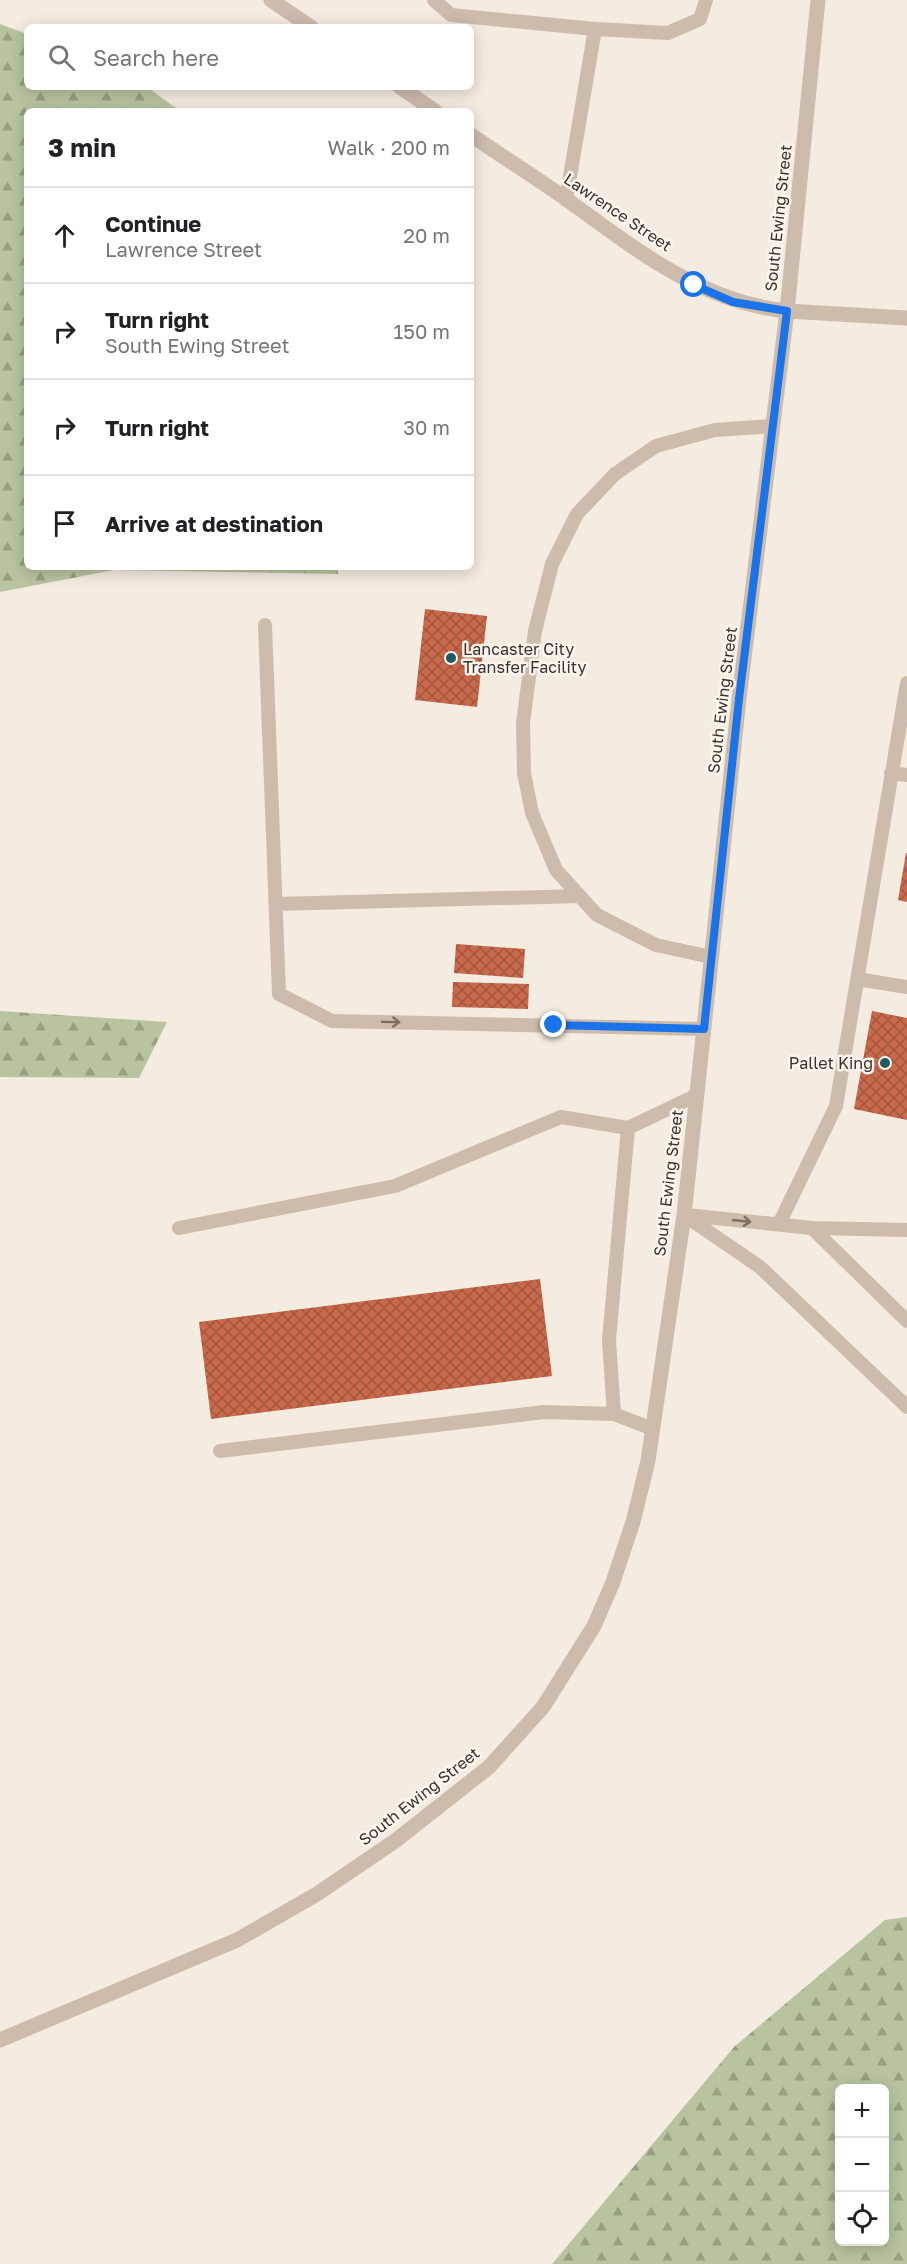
<!DOCTYPE html>
<html lang="en">
<head>
<meta charset="utf-8">
<style>
	:root { --surface:#fff; --page:#f6f6f6; --text:#202124; --muted:#757577; --line:#e0e0e0 }
	body { margin:0; font-family:"Golos Text",sans-serif; background:var(--page); color:var(--text) }
	.controls { position:absolute; right:18px; bottom:18px; display:grid; overflow:hidden; border-radius:9px; box-shadow:0 3px 15px #0003 }
	.controls button { width:54px; height:54px; display:grid; place-items:center; padding:0; border:0; border-bottom:2px solid var(--line); background:var(--surface); color:var(--text); font:30px sans-serif }
	.stop { position:absolute; width:18px; height:18px; margin:-14px; border:4px solid #1a73e8; border-radius:50%; background:#fff }
	.stop.end { background:#1a73e8; border-color:#fff; box-shadow:0 2px 6px #0008 }
	.list { margin:0; padding:0; list-style:none }
	h2 { display:flex; justify-content:space-between; align-items:center; height:78px; margin:0; padding:0 24px; font-size:26px }
	h2 small { font-size:20px; font-weight:400; color:var(--muted) }
	.list li { display:grid; grid-template-columns:39px 1fr auto; gap:18px; align-items:center; box-sizing:border-box; height:96px; padding:0 24px; border-top:2px solid var(--line) }
	.list b { display:block; font-size:22px; white-space:nowrap }
	.list p { margin:0; font-size:20px; white-space:nowrap; color:var(--muted) }
	.list em { font-size:20px; font-style:normal; color:var(--muted) }
	.icon { flex:none; width:33px; height:33px; fill:none; stroke:currentColor; stroke-width:2; stroke-linecap:round; stroke-linejoin:round }
	.map { position:relative; flex:none; width:907px; height:2264px; overflow:hidden }
	.search { position:absolute; background:var(--surface); box-shadow:0 3px 15px #0003; left:24px; top:24px; width:450px; height:66px; display:flex; align-items:center; gap:15px; box-sizing:border-box; padding:0 21px; border-radius:9px; color:var(--muted); font-size:22px }
	.panel { position:absolute; background:var(--surface); box-shadow:0 3px 15px #0003; left:24px; top:108px; width:450px; height:462px; border-radius:9px }
	.map>svg:first-child { display:block }
</style>
</head>
<body>
<div class="map">
<svg width="907" height="2264" viewBox="0 0 907 2264">
	<defs>
		<pattern id="forest-firs" width="22" height="20" patternUnits="userSpaceOnUse" patternTransform="scale(1.5)"><rect width="22" height="20" fill="#b8c4a0"/><path d="M5 1l3.5 6h-7zM16 11l3.5 6h-7z" fill="#97a083"/></pattern>
		<pattern id="building-cross-hatch" width="8" height="8" patternUnits="userSpaceOnUse" patternTransform="scale(1.5)"><rect width="8" height="8" fill="#c8694b"/><path d="M0 0l8 8M0 8l8-8" fill="none" stroke="#a4573f"/></pattern>
	</defs>
	<rect width="100%" height="100%" fill="#f4ebe1"/>
	<!-- forest -->
	<path fill="url(#forest-firs)" fill-rule="evenodd" d="M0 24 27 34V87H147L180 111H27V567H338V574L114 570 0 592Z
		M0 1011 167 1022 139 1078 0 1077Z
		M907 1917V2264H552L734 2047 885 1920ZM884 2088V2242H840V2088Z"/>
	<!-- building -->
	<path fill="url(#building-cross-hatch)" d="M425 609 487 616 477 707 415 700Z
		M906 853H907V902L898 900Z
		M456 944 525 949 523 978 454 973Z
		M453 982 529 984 528 1009 452 1007Z
		M872 1011 907 1018V1120L854 1109Z
		M540 1279 552 1376 211 1419 199 1322Z"/>
	<g fill="none" stroke-linecap="round" stroke-linejoin="round">
		<!-- service -->
		<path stroke="#cdbbac" stroke-width="14" d="M434 0 451 15 595 29 668 33 700 19 706 0
			M566 200 595 29
			M265 625 279 994 332 1021 704 1029
			M891 773 907 775
			M276 904 580 896
			M711 957 656 945 597 915 556 870 532 813 524 773 523 723 535 631 552 564 577 514 615 474 656 446 715 430 773 426
			M857 979 907 987
			M684 1215 760 1267 907 1407
			M686 1215 812 1228 907 1321
			M779 1224 836 1106 907 683
			M179 1228 395 1186 561 1117 628 1128
			M812 1228 907 1230
			M653 1429 614 1414 609 1340 628 1128 697 1095
			M220 1451 544 1412 614 1414"/>
		<!-- minor -->
		<path stroke="#cdbbac" stroke-width="15" d="M787 311 907 318"/>
		<!-- tertiary -->
		<path stroke="#cdbbac" stroke-width="15" d="M271 0 311 27
			M400 87 435 111
			M471 135C503 157 535 177 566 199 634 248 700 302 787 311
			M0 2040 237 1940 317 1894 395 1841 489 1767 543 1707 594 1626 613 1582 633 1522 648 1461 684 1215 739 699 787 311 818 0"/>
	</g>
	<!-- one-way arrows -->
	<defs><path id="oneway-shaft" d="M-6 0H5M1.5-3L5.5 0L1.5 3" fill="none" stroke-width="1.6" stroke-linecap="round" stroke-linejoin="round" transform="scale(1.5)"/></defs>
	<g stroke="#7d6f65">
		<use href="#oneway-shaft" transform="translate(391 1022) rotate(1)"/>
		<use href="#oneway-shaft" transform="translate(742 1221) rotate(6)"/>
	</g>
	<g fill="none" stroke-linecap="round" stroke-linejoin="round">
		<!-- route -->
		<path stroke="#1a73e8" stroke-width="8" d="M554 1025 704 1029 739 699 787 311 733 302 694 285"/>
	</g>
	<!-- markers -->
	<g fill="#1f5a5e" stroke="#fbf5ee" stroke-width="2">
		<circle cx="451" cy="658" r="6"/>
		<circle cx="885" cy="1063" r="6"/>
	</g>
	<g text-anchor="middle" dominant-baseline="central" stroke-width="5" stroke-linejoin="round" paint-order="stroke">
		<!-- street labels -->
		<g font-size="16" fill="#3b302b" stroke="#fbf5ee">
			<text transform="translate(618 212) rotate(34)">Lawrence Street</text>
			<text transform="translate(778 218) rotate(-84)">South Ewing Street</text>
			<text transform="translate(722 700) rotate(-83)">South Ewing Street</text>
			<text transform="translate(668 1183) rotate(-83)">South Ewing Street</text>
			<text transform="translate(419 1796) rotate(-38)">South Ewing Street</text>
		</g>
		<!-- poi labels -->
		<g font-size="16" fill="#3b302b" stroke="#fbf5ee" text-anchor="start">
			<text x="463" y="649">Lancaster City<tspan x="463" dy="18">Transfer Facility</tspan></text>
			<text x="873" y="1063" text-anchor="end">Pallet King</text>
		</g>
	</g>
</svg>
<div class="controls">
<button>+</button>
<button>−</button>
<button><svg class="icon" aria-label="locate" viewBox="0 0 24 24"><circle cx="12" cy="12" r="6"/><path d="M12 2v4M12 18v4M2 12h4M18 12h4"/></svg></button>
</div>
<div class="stop" style="left:694px;top:285px"></div>
<div class="stop end" style="left:554px;top:1025px"></div>
<div class="search"><svg class="icon" aria-label="search" viewBox="0 0 24 24"><circle cx="10" cy="10" r="6"/><path d="M15 15l6 6"/></svg>Search here</div>
<section class="panel">
<h2>3 min<small>Walk · 200 m</small></h2>
<ul class="list">
<li><svg class="icon" aria-label="ahead" viewBox="0 0 24 24"><path d="M12 20V5M6 11l6-6 6 6"/></svg><div><b>Continue</b><p>Lawrence Street</p></div><em>20 m</em></li>
<li><svg class="icon" aria-label="right" viewBox="0 0 24 24"><path d="M7 20v-9h11M14 6l5 5-5 5"/></svg><div><b>Turn right</b><p>South Ewing Street</p></div><em>150 m</em></li>
<li><svg class="icon" aria-label="right" viewBox="0 0 24 24"><path d="M7 20v-9h11M14 6l5 5-5 5"/></svg><div><b>Turn right</b></div><em>30 m</em></li>
<li><svg class="icon" aria-label="arrive" viewBox="0 0 24 24"><path d="M6 21V4h12l-3 4 3 4H6"/></svg><div><b>Arrive at destination</b></div></li>
</ul>
</section>
</div>
</body>
</html>
